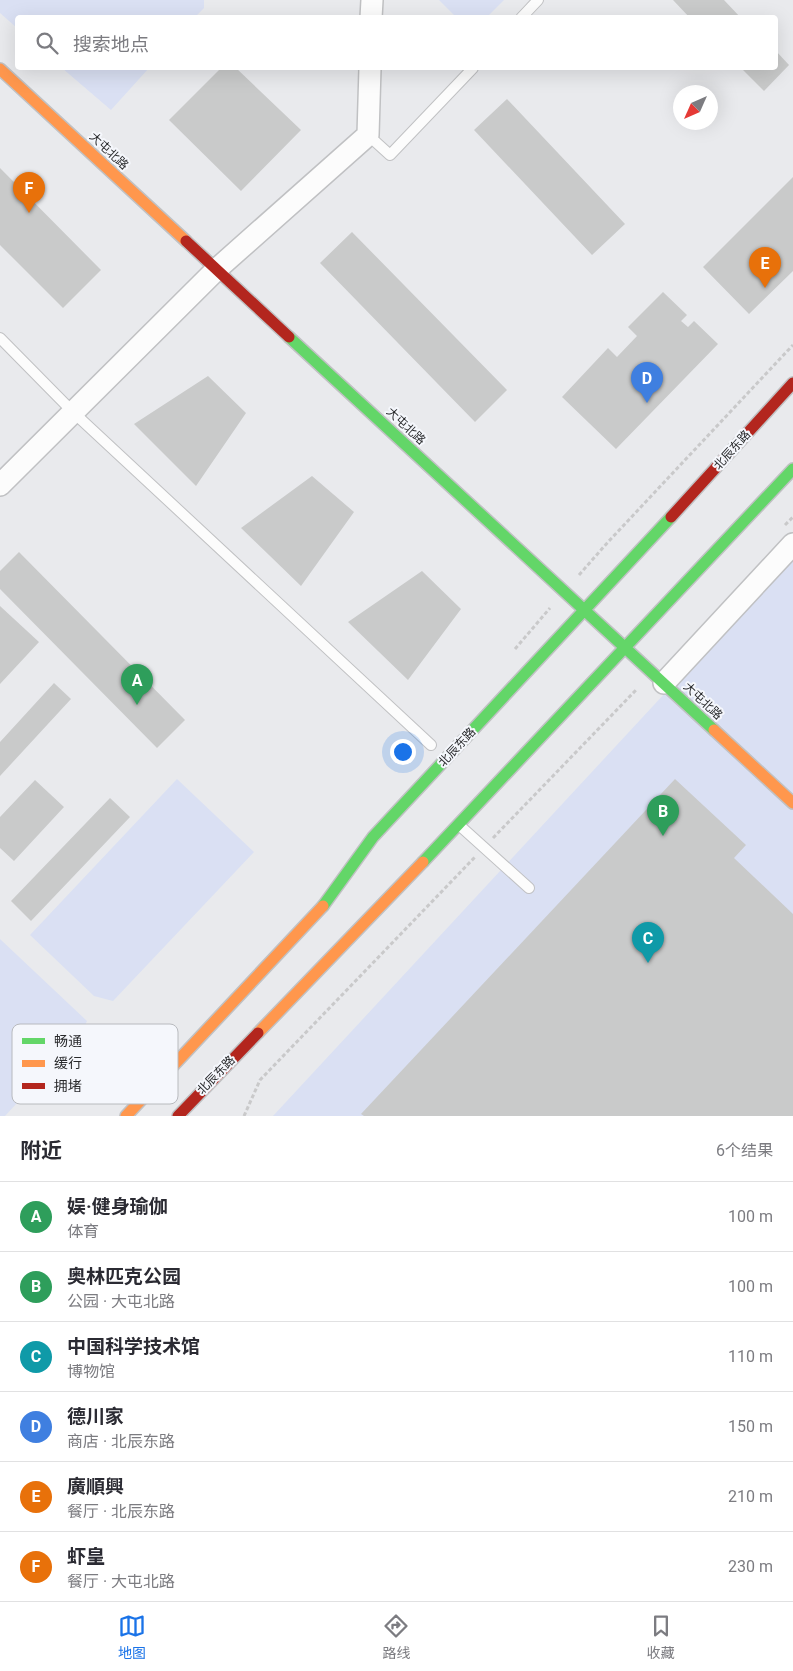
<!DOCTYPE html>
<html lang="zh">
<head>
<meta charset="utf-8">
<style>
	:root { --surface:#fff; --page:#f2f2f3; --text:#2b2b33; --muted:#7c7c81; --line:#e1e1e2; --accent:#1a73e8 }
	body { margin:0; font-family:Roboto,"Noto Sans SC",sans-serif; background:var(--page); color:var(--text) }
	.compass { position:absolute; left:673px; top:85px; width:45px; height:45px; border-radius:50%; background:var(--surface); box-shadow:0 5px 20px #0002; rotate:225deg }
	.you { position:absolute; left:402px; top:751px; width:18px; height:18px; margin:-12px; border:4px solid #fff; border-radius:50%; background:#1a73e8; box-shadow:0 0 0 8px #1a73e833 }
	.badge { display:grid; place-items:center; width:32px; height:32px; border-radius:50%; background:var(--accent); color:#fff; font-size:16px; font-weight:700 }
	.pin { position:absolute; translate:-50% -41px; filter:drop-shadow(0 1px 2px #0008) }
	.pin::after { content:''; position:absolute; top:26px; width:18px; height:15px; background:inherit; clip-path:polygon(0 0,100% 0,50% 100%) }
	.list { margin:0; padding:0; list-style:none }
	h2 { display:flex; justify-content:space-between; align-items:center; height:65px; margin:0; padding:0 20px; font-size:21px }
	h2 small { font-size:16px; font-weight:400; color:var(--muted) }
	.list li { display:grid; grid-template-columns:32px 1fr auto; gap:15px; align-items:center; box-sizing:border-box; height:70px; padding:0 20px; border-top:1px solid var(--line) }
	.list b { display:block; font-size:19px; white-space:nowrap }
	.list p { margin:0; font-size:16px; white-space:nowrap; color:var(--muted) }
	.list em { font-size:16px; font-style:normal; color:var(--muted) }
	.icon { flex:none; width:28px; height:28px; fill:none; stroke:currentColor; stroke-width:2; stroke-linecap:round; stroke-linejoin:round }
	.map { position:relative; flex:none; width:793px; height:1116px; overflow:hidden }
	.search { position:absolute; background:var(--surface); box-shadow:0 5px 20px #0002; left:15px; right:15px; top:15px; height:55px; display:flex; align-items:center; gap:12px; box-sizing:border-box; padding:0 18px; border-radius:5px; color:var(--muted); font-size:19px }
	.sheet { height:485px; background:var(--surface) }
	nav { display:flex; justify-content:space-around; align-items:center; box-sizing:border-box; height:70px; border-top:1px solid var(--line); background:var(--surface); font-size:14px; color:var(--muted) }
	nav a { display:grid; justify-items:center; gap:2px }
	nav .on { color:var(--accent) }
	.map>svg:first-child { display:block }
</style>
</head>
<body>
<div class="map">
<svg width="793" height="1116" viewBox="0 0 793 1116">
	<rect width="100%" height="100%" fill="#e9eaed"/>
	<!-- green -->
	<path fill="#dae0f3" d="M0 0H204V8L195 17 18 18 17 28 0 13Z
		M439 0H504L487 17 457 18Z
		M62 68H149L111 110Z
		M793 555V1116H273Z
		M177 779 254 852 113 1001 94 996 30 935Z
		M0 939 87 1021 81 1034 5 1116H0Z"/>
	<!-- building -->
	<path fill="#c9caca" d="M673 0H724L741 18H690Z
		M776 51 789 65 764 91 741 68H776Z
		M221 68H236L301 130 241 191 169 120Z
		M507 99 625 224 592 255 474 130Z
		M0 168 101 270 63 308 0 245Z
		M793 177V271L749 314 703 267Z
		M352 232 507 390 475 422 320 263Z
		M663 292 687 315 681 321 688 327 694 321 718 344 616 449 562 397 608 348 617 357 637 336 628 327Z
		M208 376 246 413 196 486 134 424Z
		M312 476 354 512 301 586 241 528Z
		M19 552 185 720 157 748 0 589V571Z
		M422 571 461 609 408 680 348 622Z
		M0 606 39 642 0 684Z
		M54 683 71 699 0 776V742Z
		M675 779 746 845 734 858 793 914V1116H364L361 1114Z
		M35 780 64 807 14 861 0 848V817Z
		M110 798 130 817 31 921 11 901Z"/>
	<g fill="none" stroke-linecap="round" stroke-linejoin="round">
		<!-- lane casing -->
		<g stroke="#c0c1c3" stroke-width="12">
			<path id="lane" d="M521 18 538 0
				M368 135 390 155 473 68
				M0 338 73 412 431 745
				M459 825 529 888"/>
		</g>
		<!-- street casing -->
		<g stroke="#c0c1c3" stroke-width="24">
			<path id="street" d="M371 18 372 0
				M0 485 217 269 368 135 370 68
				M664 683 793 544"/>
		</g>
		<!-- fast casing -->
		<g stroke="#c0c1c3" stroke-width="14">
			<path id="fast" d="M289 337 714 730
				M423 862 793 469
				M323 906 373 837 671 517"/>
		</g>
		<!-- slow casing -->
		<g stroke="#c0c1c3" stroke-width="14">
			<path id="slow" d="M0 69 186 241
				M714 730 793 803
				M258 1033 423 862
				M126 1116 323 906"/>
		</g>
		<!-- jam casing -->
		<g stroke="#c0c1c3" stroke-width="14">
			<path id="jam" d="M186 241 289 337
				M671 517 793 383
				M178 1116 258 1033"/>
		</g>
		<!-- path -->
		<path stroke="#c9c9ca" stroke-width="3" stroke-dasharray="4 2.5" stroke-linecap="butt" d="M785 525 793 517
			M579 575 608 542 793 345
			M515 649 550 608
			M493 838 636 690
			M244 1116 260 1080 475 857"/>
		<!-- lane -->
		<use href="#lane" stroke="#fcfcfc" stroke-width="10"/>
		<!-- street -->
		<use href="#street" stroke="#fcfcfc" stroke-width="21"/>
		<!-- fast -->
		<use href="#fast" stroke="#63d668" stroke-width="11"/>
		<!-- slow -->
		<use href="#slow" stroke="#ff974d" stroke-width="11"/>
		<!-- jam -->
		<use href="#jam" stroke="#b3261e" stroke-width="11"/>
	</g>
	<g text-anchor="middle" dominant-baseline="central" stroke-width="4" stroke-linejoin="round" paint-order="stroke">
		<!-- street labels -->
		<g font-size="12" fill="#292a2c" stroke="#f5f7fc">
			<text transform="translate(109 151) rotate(43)">大屯北路</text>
			<text transform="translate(406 426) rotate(43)">大屯北路</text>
			<text transform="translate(732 450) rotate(-48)">北辰东路</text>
			<text transform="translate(703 701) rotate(43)">大屯北路</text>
			<text transform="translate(457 747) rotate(-47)">北辰东路</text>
			<text transform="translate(216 1075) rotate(-46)">北辰东路</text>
		</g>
	</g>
	<!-- legend -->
	<rect x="12" y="1024" width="166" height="80" rx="8" fill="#f5f7fc" stroke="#b8babe" stroke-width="1"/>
	<rect x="22" y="1038" width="23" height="6" fill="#63d668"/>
	<rect x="22" y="1060" width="23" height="7" fill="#ff974d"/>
	<rect x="22" y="1083" width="23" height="6" fill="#b3261e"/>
	<g font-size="14" fill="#292a2c">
		<text x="54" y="1046">畅通</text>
		<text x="54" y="1068">缓行</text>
		<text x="54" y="1091">拥堵</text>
	</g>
</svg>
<svg class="compass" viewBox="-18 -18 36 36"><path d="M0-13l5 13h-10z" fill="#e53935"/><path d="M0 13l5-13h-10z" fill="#7c7c81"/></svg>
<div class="you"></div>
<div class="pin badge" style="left:137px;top:705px;background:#2e9e5b">A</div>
<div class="pin badge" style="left:663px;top:836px;background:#2e9e5b">B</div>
<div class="pin badge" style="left:648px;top:963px;background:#0f9aa8">C</div>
<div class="pin badge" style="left:647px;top:403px;background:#3f7fe0">D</div>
<div class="pin badge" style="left:765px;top:288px;background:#e8710a">E</div>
<div class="pin badge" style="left:29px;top:213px;background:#e8710a">F</div>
<div class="search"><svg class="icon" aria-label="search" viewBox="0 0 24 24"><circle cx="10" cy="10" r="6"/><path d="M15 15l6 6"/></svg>搜索地点</div>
</div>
<section class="sheet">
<h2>附近<small>6个结果</small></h2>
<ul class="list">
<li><span class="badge" style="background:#2e9e5b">A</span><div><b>娱·健身瑜伽</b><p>体育</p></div><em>100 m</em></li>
<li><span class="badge" style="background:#2e9e5b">B</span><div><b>奥林匹克公园</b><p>公园 · 大屯北路</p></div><em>100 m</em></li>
<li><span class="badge" style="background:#0f9aa8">C</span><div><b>中国科学技术馆</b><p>博物馆</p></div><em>110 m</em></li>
<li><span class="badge" style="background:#3f7fe0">D</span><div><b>德川家</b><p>商店 · 北辰东路</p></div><em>150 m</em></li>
<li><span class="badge" style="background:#e8710a">E</span><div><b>廣順興</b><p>餐厅 · 北辰东路</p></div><em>210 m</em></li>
<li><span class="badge" style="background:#e8710a">F</span><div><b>虾皇</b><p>餐厅 · 大屯北路</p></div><em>230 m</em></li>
</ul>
</section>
<nav>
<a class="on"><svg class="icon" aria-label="map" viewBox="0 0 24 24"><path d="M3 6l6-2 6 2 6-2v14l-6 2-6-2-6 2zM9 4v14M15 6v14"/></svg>地图</a>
<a><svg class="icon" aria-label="directions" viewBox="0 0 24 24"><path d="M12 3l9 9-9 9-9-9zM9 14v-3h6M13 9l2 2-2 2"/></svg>路线</a>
<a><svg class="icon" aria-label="saved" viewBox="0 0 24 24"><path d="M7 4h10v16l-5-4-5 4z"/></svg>收藏</a>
</nav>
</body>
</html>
